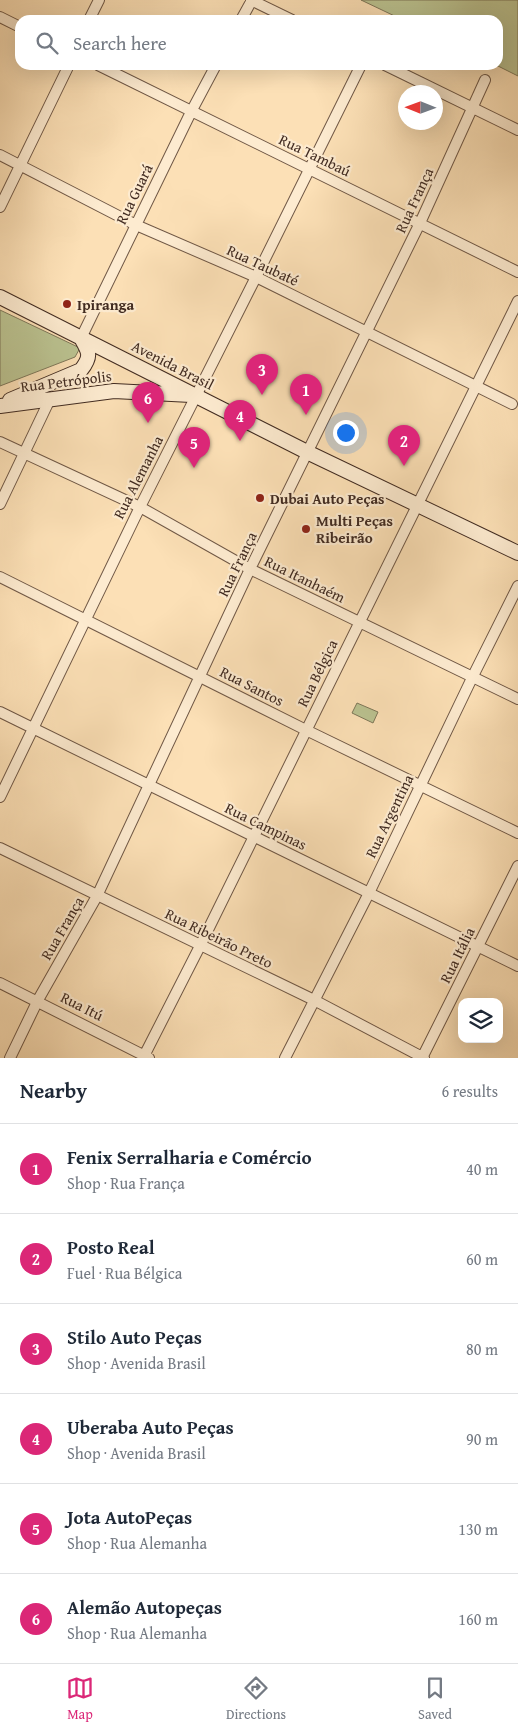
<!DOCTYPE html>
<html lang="en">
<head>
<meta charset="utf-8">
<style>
	:root { --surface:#fff; --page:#f6f6f7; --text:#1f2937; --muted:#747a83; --line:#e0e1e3; --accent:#db2777 }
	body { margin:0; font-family:"Gentium Book Plus",serif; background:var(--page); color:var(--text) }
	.controls { position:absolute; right:15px; bottom:15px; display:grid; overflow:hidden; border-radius:10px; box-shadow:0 5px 20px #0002 }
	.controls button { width:45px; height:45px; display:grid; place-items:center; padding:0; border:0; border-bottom:1px solid var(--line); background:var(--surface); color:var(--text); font:25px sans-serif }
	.compass { position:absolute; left:398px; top:85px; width:45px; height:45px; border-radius:50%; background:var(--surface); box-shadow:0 5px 20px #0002; rotate:271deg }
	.you { position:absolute; left:345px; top:432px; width:18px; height:18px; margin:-12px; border:4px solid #fff; border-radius:50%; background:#1a73e8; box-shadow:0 0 0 8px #1a73e833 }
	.badge { display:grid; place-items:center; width:32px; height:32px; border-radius:50%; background:var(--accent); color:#fff; font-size:16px; font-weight:700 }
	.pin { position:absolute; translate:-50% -41px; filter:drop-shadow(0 1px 2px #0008) }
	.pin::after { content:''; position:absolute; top:26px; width:18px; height:15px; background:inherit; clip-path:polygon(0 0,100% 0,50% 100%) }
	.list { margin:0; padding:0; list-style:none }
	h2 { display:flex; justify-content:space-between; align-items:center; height:65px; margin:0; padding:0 20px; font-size:21px }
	h2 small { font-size:16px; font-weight:400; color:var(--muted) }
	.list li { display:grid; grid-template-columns:32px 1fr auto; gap:15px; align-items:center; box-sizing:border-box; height:90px; padding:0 20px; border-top:1px solid var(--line) }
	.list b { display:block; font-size:19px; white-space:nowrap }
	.list p { margin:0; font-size:16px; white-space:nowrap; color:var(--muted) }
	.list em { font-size:16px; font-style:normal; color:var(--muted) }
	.icon { flex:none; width:28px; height:28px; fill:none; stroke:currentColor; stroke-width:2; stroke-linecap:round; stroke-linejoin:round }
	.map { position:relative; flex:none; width:518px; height:1058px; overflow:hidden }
	.search { position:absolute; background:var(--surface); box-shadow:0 5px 20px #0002; left:15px; right:15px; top:15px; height:55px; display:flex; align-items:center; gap:12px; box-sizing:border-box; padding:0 18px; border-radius:15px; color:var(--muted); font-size:19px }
	.sheet { height:605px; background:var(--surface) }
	nav { display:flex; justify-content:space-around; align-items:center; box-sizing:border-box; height:70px; border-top:1px solid var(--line); background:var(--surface); font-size:14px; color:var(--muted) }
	nav a { display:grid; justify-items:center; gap:2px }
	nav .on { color:var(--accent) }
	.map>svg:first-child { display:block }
</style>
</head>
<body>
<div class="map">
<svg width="518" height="1058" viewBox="0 0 518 1058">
	<rect width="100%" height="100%" fill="#fce0b6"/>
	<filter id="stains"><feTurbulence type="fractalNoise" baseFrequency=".004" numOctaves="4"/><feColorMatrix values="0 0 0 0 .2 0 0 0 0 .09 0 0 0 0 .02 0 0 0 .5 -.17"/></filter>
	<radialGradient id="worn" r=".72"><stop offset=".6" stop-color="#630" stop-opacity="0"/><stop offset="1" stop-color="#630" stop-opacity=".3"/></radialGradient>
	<!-- green -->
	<path fill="#bbc391" stroke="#7e7759" d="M361 0H518V76L496 65H498V20H403Z
		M0 310 80 348 75 357 0 386Z
		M357 703 378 712 373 723 352 713Z"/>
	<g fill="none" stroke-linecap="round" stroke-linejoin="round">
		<!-- street casing -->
		<g stroke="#705846" stroke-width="12">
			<path id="street" d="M251 0 292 20
				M0 17 20 27
				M89 20 99 0
				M241 20 252 0
				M98 65 518 272
				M385 65 518 130
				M0 155 136 225 256 277 512 404
				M0 207 69 65
				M81 338 191 112 216 65
				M0 442 140 507 250 569 518 699
				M0 504 50 399
				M0 577 306 730 518 833
				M0 712 518 966
				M0 797 140 507 256 277 361 65
				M0 848 314 1000 424 1058
				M0 983 149 1058
				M10 1058 38 1000 97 896 250 569 420 223 485 80
				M143 1058 200 946 518 301
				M285 1058 369 893 472 678 518 586
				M422 1058 518 866"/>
		</g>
		<!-- secondary casing -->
		<g stroke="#412b21" stroke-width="16">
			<path id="secondary" d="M0 297 309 453 518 553
				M10 400 81 370C92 356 89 352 81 338
				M0 406 114 391 191 395"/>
		</g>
		<!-- street -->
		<use href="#street" stroke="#fdebd0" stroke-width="10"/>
		<!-- secondary -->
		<use href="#secondary" stroke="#fdebd0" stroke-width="14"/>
	</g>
	<!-- markers -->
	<g fill="#8f2418" stroke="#fdebd0" stroke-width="2">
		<circle cx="67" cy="304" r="5"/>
		<circle cx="260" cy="498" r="5"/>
		<circle cx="306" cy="529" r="5"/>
	</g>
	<g text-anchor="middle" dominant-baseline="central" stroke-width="4.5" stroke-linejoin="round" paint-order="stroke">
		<!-- street labels -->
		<g font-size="15" fill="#412b21" stroke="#fdebd0">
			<text transform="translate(315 155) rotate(26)">Rua Tambaú</text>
			<text transform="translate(134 194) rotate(-64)">Rua Guará</text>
			<text transform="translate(414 200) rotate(-65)">Rua França</text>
			<text transform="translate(263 265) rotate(25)">Rua Taubaté</text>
			<text transform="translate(173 365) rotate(27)">Avenida Brasil</text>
			<text transform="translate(66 381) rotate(-7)">Rua Petrópolis</text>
			<text transform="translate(138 477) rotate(-63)">Rua Alemanha</text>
			<text transform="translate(237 564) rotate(-64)">Rua França</text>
			<text transform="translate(305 579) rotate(26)">Rua Itanhaém</text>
			<text transform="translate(317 673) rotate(-64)">Rua Bélgica</text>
			<text transform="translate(252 686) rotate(27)">Rua Santos</text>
			<text transform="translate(389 816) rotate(-64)">Rua Argentina</text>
			<text transform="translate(266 826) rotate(26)">Rua Campinas</text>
			<text transform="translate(62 928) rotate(-60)">Rua França</text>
			<text transform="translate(219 938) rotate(26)">Rua Ribeirão Preto</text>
			<text transform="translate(457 955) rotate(-64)">Rua Itália</text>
			<text transform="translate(82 1006) rotate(27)">Rua Itú</text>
		</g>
		<!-- poi labels -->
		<g font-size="15" font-weight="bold" fill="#412b21" stroke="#fdebd0" text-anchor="start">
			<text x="77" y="304">Ipiranga</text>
			<text x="270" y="498">Dubai Auto Peças</text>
			<text x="316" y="520">Multi Peças<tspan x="316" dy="17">Ribeirão</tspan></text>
		</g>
	</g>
	<rect width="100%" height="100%" filter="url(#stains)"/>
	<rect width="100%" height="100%" fill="url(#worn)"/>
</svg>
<div class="controls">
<button><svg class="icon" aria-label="layers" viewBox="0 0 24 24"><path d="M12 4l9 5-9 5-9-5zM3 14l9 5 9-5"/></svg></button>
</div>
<svg class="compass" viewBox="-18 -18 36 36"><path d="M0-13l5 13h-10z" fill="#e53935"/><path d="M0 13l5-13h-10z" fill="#747a83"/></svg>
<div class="you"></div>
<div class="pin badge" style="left:306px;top:415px">1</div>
<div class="pin badge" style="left:404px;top:466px">2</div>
<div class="pin badge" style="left:262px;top:395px">3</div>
<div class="pin badge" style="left:240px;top:441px">4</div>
<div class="pin badge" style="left:194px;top:468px">5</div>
<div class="pin badge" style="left:148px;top:423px">6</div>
<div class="search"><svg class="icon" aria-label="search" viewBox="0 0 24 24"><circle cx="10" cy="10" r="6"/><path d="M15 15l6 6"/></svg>Search here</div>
</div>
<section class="sheet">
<h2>Nearby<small>6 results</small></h2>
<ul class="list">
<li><span class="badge">1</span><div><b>Fenix Serralharia e Comércio</b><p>Shop · Rua França</p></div><em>40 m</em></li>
<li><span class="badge">2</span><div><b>Posto Real</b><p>Fuel · Rua Bélgica</p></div><em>60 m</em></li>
<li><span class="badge">3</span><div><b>Stilo Auto Peças</b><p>Shop · Avenida Brasil</p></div><em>80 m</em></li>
<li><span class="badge">4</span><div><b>Uberaba Auto Peças</b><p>Shop · Avenida Brasil</p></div><em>90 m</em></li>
<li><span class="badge">5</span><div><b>Jota AutoPeças</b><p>Shop · Rua Alemanha</p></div><em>130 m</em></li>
<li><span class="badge">6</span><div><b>Alemão Autopeças</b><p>Shop · Rua Alemanha</p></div><em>160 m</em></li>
</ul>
</section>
<nav>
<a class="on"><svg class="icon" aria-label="map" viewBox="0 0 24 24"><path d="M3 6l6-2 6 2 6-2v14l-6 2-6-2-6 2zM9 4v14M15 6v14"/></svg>Map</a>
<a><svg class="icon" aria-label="directions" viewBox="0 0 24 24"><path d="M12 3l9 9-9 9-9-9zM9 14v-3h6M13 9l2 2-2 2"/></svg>Directions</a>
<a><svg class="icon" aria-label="saved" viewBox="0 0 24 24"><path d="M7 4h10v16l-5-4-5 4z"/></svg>Saved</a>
</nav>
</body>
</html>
